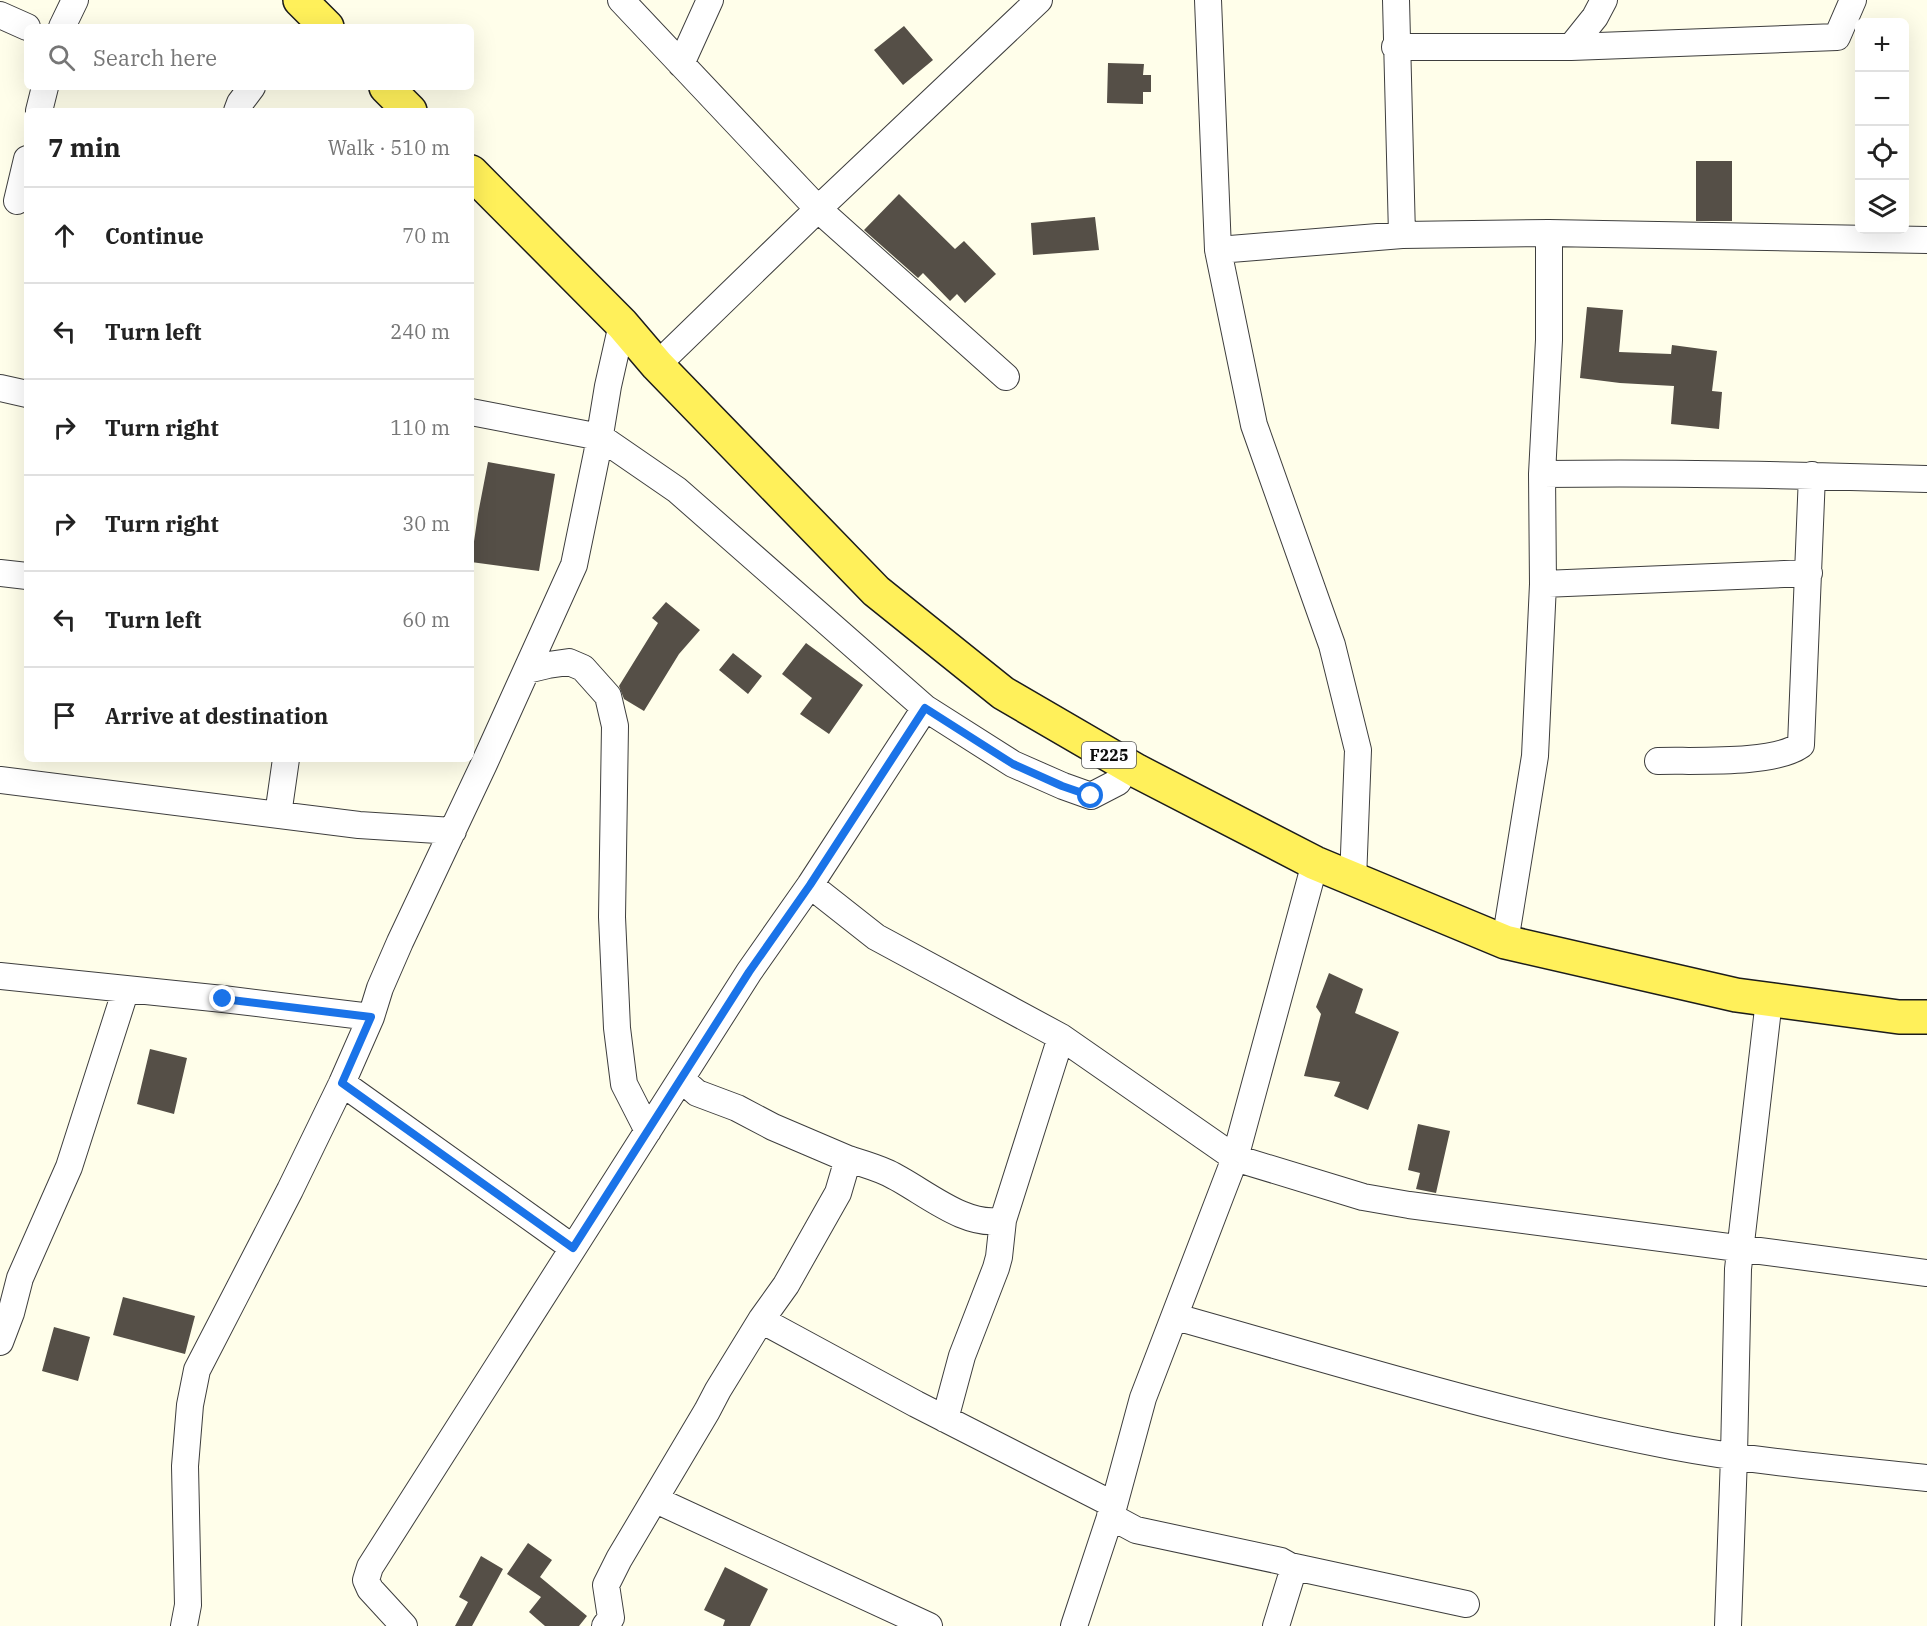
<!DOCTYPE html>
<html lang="en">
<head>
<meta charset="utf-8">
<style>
	:root { --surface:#fff; --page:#f2f2f2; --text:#222; --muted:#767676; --line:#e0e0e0 }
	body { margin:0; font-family:"IBM Plex Serif",serif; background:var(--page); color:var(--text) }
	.controls { position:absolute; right:18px; top:18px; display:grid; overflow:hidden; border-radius:9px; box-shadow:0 6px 24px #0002 }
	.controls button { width:54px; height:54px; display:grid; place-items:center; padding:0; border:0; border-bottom:2px solid var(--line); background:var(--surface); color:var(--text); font:30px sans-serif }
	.stop { position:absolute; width:18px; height:18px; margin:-14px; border:4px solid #1a73e8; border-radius:50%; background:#fff }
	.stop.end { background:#1a73e8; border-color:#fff; box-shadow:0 2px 6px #0008 }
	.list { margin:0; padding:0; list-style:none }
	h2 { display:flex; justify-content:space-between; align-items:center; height:78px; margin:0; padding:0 24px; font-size:26px }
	h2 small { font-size:20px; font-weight:400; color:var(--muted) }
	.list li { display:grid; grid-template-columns:39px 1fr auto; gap:18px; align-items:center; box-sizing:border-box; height:96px; padding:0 24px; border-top:2px solid var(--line) }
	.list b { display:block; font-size:22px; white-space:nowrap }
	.list em { font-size:20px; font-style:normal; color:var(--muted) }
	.icon { flex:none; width:33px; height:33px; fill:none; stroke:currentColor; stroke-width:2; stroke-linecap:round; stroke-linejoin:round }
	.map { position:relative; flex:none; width:1927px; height:1626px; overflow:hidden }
	.search { position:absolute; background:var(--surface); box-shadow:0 6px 24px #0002; left:24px; top:24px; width:450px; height:66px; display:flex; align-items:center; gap:15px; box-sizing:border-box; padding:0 21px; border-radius:9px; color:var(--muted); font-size:22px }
	.panel { position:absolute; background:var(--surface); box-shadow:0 6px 24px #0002; left:24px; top:108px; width:450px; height:654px; border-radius:9px }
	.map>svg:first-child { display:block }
</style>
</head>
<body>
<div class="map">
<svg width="1927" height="1626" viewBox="0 0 1927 1626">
	<rect width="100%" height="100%" fill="#fffeea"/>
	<!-- building -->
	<path fill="#554f47" d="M904 26 933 60 903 85 874 50Z
		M1108 63 1144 64 1143 75H1151V92H1143V104L1107 103Z
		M1696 161H1732V221H1696Z
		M899 194 955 249 964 241 996 274 965 303 957 294 950 301 923 273 918 278 864 230Z
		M1095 217 1099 250 1033 255 1031 223Z
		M1587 307 1623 310 1619 352 1671 354 1672 345 1717 351 1712 391 1722 392 1719 429 1671 424 1674 386 1620 383 1580 378Z
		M488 462 555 474 539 571 471 562 478 514Z
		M666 602 700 630 679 654 644 711 624 699 619 686 658 623 652 618Z
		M806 643 863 685 829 734 800 714 812 698 782 674Z
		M733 653 762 676 748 694 719 670Z
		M1329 973 1363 989 1355 1013 1399 1032 1368 1110 1334 1096 1340 1082 1304 1076 1321 1014 1316 1007Z
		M150 1049 187 1058 174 1114 137 1104Z
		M1418 1124 1450 1131 1436 1193 1416 1189 1420 1173 1408 1170Z
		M123 1297 195 1316 185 1354 113 1335Z
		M54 1327 90 1337 78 1381 42 1371Z
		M528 1543 552 1560 540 1577 587 1616 579 1626H545L529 1612 541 1597 507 1574Z
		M481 1556 503 1569 472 1626H455L468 1602 459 1597Z
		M725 1567 768 1589 750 1626H723L725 1620 704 1610Z"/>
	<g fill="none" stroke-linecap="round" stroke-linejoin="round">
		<!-- minor casing -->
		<g stroke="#3e3e3e" stroke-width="28">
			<path id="minor" d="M621 0 818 209 1006 377
				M1208 0 1218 250 1254 425 1332 645 1358 750 1353 880
				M1396 0 1402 235
				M0 15 27 27
				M62 27 75 0
				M1395 47H1571L1837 37 1853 0
				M1571 47 1595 17 1604 0
				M681 64 710 0
				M39 111 45 87
				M237 111 240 103 252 87
				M17 201 27 159
				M1218 250 1402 235 1549 233 1927 240
				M657 365 818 209 1039 0
				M0 388 27 394
				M471 412 600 437 677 490 925 708 1013 764 1063 786 1091 796 1118 782 1127 765
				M1542 474C1670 472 1799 475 1927 479
				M0 573 27 576
				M1543 584 1809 573
				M527 670 548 665 569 662 583 668 608 696 615 726 612 917 617 1028 624 1084 648 1131
				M1658 761C1694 760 1773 765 1801 745L1812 475
				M0 780 359 825 453 831
				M278 815 286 759
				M810 885 876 937 1061 1037 1235 1158 1363 1197 1409 1205 1927 1273
				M1505 942 1535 756 1543 584 1542 474 1549 340V233
				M0 976 223 999 371 1017
				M342 1083 573 1248
				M848 1159C861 1163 875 1167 888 1173 922 1189 965 1229 1003 1220
				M1176 1317C1340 1363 1503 1414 1671 1446 1755 1462 1842 1469 1927 1478
				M761 1320 916 1404 1114 1505
				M0 1342 11 1313 20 1278 69 1167 126 989
				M945 1419 962 1356 996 1268 999 1257 1003 1220 1061 1037
				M656 1500 929 1626
				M1110 1516 1136 1530 1281 1561 1290 1566 1466 1604
				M184 1626 188 1605 185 1466 190 1405 197 1370 290 1190 342 1083 371 1017 380 988 400 942 484 764 574 565 597 453 608 386 622 324
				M404 1626 370 1589 366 1580 370 1567 749 972 810 885 925 708
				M605 1626 611 1618 606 1585 619 1559 707 1411 718 1390 761 1320 786 1285 838 1193 848 1159 773 1127 737 1108 697 1093 681 1079
				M1074 1626 1114 1505 1143 1398 1235 1158 1315 863
				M1276 1626 1292 1574 1290 1566
				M1728 1626 1734 1456 1738 1269 1769 1000"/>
		</g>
		<!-- major casing -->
		<g stroke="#1c1c1c" stroke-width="36">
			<path id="major" d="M300 0 327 27
				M386 87 410 111
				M471 172 622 324 657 365 876 591 1003 693 1137 771 1315 863 1505 942 1736 995 1899 1017H1927"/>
		</g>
		<!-- minor -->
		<use href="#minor" stroke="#fff" stroke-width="26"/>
		<!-- major -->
		<use href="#major" stroke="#fff05a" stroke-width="33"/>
	</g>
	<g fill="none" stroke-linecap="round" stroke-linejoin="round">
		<!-- route -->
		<path stroke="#1a73e8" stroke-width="8" d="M223 999 371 1017 342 1083 573 1248 749 972 810 885 925 708 1013 764 1062 786 1091 796"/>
	</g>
	<g text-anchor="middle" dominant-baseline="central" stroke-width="6" stroke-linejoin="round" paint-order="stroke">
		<!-- shield labels -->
		<rect fill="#fff" stroke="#545454" stroke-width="1.5" x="1082" y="742" width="54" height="26" rx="4.5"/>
		<g font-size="16" font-weight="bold" fill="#0b0b0b">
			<text x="1109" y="755">F225</text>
		</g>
	</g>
</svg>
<div class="controls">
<button>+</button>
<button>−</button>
<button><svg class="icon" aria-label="locate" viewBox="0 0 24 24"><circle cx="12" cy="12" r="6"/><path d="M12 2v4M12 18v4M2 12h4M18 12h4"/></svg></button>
<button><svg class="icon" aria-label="layers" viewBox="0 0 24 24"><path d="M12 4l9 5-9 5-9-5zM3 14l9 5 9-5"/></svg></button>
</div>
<div class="stop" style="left:1091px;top:796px"></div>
<div class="stop end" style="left:223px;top:999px"></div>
<div class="search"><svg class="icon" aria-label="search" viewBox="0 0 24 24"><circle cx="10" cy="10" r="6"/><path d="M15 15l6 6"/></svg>Search here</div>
<section class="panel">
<h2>7 min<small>Walk · 510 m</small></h2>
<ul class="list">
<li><svg class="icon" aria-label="ahead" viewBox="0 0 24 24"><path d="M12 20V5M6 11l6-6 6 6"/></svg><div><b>Continue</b></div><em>70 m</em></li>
<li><svg class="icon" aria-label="left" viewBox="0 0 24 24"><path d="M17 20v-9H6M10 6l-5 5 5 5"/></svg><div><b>Turn left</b></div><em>240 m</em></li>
<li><svg class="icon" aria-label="right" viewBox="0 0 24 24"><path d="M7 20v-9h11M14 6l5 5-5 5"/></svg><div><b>Turn right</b></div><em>110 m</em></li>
<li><svg class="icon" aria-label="right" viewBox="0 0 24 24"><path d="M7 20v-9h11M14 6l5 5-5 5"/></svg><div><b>Turn right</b></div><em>30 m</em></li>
<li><svg class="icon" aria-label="left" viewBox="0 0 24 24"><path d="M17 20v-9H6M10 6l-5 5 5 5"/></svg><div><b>Turn left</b></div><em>60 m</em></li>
<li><svg class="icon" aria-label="arrive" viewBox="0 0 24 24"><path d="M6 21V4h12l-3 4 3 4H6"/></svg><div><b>Arrive at destination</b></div></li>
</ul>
</section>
</div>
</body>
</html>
